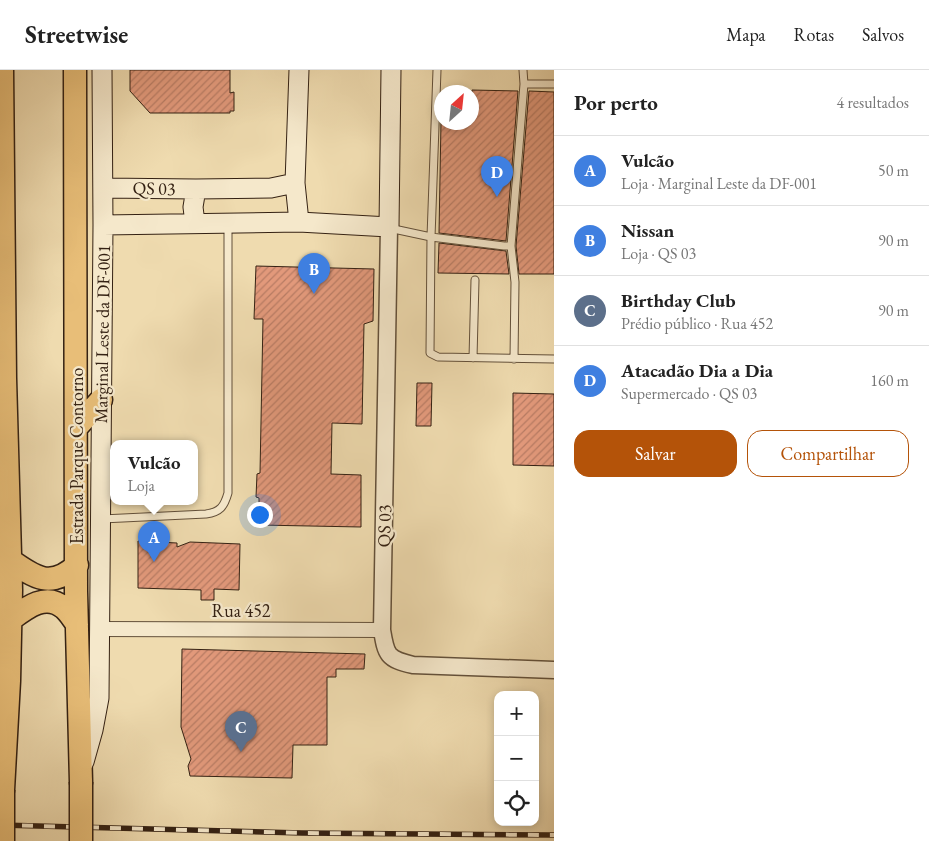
<!DOCTYPE html>
<html lang="pt">
<head>
<meta charset="utf-8">
<style>
	:root { --surface:#fff; --page:#f2f2f2; --text:#222; --muted:#767676; --line:#e0e0e0; --accent:#b45309 }
	body { margin:0; font-family:"EB Garamond",serif; background:var(--page); color:var(--text) }
	.controls { position:absolute; right:15px; bottom:15px; display:grid; overflow:hidden; border-radius:10px; box-shadow:0 2px 8px #0003 }
	.controls button { width:45px; height:45px; display:grid; place-items:center; padding:0; border:0; border-bottom:1px solid var(--line); background:var(--surface); color:var(--text); font:25px sans-serif }
	.compass { position:absolute; left:434px; top:15px; width:45px; height:45px; border-radius:50%; background:var(--surface); box-shadow:0 2px 8px #0003; rotate:27deg }
	.you { position:absolute; left:259px; top:444px; width:18px; height:18px; margin:-12px; border:4px solid #fff; border-radius:50%; background:#1a73e8; box-shadow:0 0 0 8px #1a73e833 }
	.badge { display:grid; place-items:center; width:32px; height:32px; border-radius:50%; background:var(--accent); color:#fff; font-size:16px; font-weight:700 }
	.pin { position:absolute; translate:-50% -41px; filter:drop-shadow(0 1px 2px #0008) }
	.pin::after { content:''; position:absolute; top:26px; width:18px; height:15px; background:inherit; clip-path:polygon(0 0,100% 0,50% 100%) }
	.popup { position:absolute; left:110px; top:370px; width:88px; height:65px; box-sizing:border-box; display:grid; place-content:center; border-radius:10px; background:var(--surface); filter:drop-shadow(0 1px 4px #0005); font-size:16px; white-space:nowrap; color:var(--muted) }
	.popup b { font-size:19px; color:var(--text) }
	.popup::after { content:''; position:absolute; left:50%; top:100%; margin-left:-10px; border:10px solid transparent; border-top-color:var(--surface) }
	.list { margin:0; padding:0; list-style:none }
	h2 { display:flex; justify-content:space-between; align-items:center; height:65px; margin:0; padding:0 20px; font-size:21px }
	h2 small { font-size:16px; font-weight:400; color:var(--muted) }
	.list li { display:grid; grid-template-columns:32px 1fr auto; gap:15px; align-items:center; box-sizing:border-box; height:70px; padding:0 20px; border-top:1px solid var(--line) }
	.list b { display:block; font-size:19px; white-space:nowrap }
	.list p { margin:0; font-size:16px; white-space:nowrap; color:var(--muted) }
	.list em { font-size:16px; font-style:normal; color:var(--muted) }
	.actions { display:flex; gap:10px; padding:15px 20px }
	.actions a { flex:1; padding:11px 0; border:1px solid var(--accent); border-radius:15px; text-align:center; font-size:18px; color:var(--accent) }
	.actions .main { background:var(--accent); color:#fff }
	.icon { flex:none; width:28px; height:28px; fill:none; stroke:currentColor; stroke-width:2; stroke-linecap:round; stroke-linejoin:round }
	.map { position:relative; flex:none; width:554px; height:771px; overflow:hidden }
	header { display:flex; align-items:center; gap:30px; box-sizing:border-box; height:70px; padding:0 25px; background:var(--surface); border-bottom:1px solid var(--line) }
	header strong { font-size:24px }
	nav { display:flex; gap:28px; margin-inline-start:auto; font-size:18px }
	main { display:flex }
	aside { flex:1; background:var(--surface) }
	.map>svg:first-child { display:block }
</style>
</head>
<body>
<header>
<strong>Streetwise</strong>
<nav><a>Mapa</a><a>Rotas</a><a>Salvos</a></nav>
</header>
<main>
<div class="map">
<svg width="554" height="771" viewBox="0 0 554 771">
	<defs>
		<pattern id="building-hatch" width="6" height="6" patternUnits="userSpaceOnUse" patternTransform="scale(1.25)"><rect width="6" height="6" fill="#e2997b"/><path d="M-1 1l2-2M0 6l6-6M5 7l2-2" fill="none" stroke="#b87c64"/></pattern>
	</defs>
	<rect width="100%" height="100%" fill="#efdbaf"/>
	<filter id="stains"><feTurbulence type="fractalNoise" baseFrequency=".004" numOctaves="4"/><feColorMatrix values="0 0 0 0 .2 0 0 0 0 .09 0 0 0 0 .02 0 0 0 .5 -.17"/></filter>
	<radialGradient id="worn" r=".72"><stop offset=".6" stop-color="#630" stop-opacity="0"/><stop offset="1" stop-color="#630" stop-opacity=".3"/></radialGradient>
	<!-- building -->
	<path fill="url(#building-hatch)" stroke="#342113" d="M130 0H230V23L234 22V41H230V43H150L130 21Z
		M472 20 518 21 506 171 439 163 441 52H472Z
		M529 21 554 22V204H519L516 176Z
		M439 173 506 181 509 204 438 203Z
		M256 196 374 199 373 251 364 254 362 354 332 353 331 404 361 405V457L259 455V428L256 427 257 404 260 403 263 249H254Z
		M417 313H432L431 356H416Z
		M513 323 554 324V396L513 395Z
		M138 471 177 473V477L190 472 240 474 239 520 214 519V530H201V520L138 518Z
		M182 579 365 584 364 599H336V607H327V675H293L292 708 190 706 188 696 191 689 181 657Z"/>
	<g fill="none" stroke-linecap="round" stroke-linejoin="round">
		<!-- service casing -->
		<g stroke="#63503a" stroke-width="9">
			<path id="service" d="M437 0 431 167 430 283 438 287 554 289
				M524 14H554
				M389 158 431 167 504 176H511
				M473 288 475 210
				M514 289 515 212 511 176 524 14 523 0
				M102 449 206 444C220 442 224 437 228 423V154"/>
		</g>
		<!-- minor casing -->
		<g stroke="#63503a" stroke-width="16">
			<path id="minor" d="M99 559 382 560"/>
		</g>
		<!-- tertiary casing -->
		<g stroke="#63503a" stroke-width="19">
			<path id="tertiary" d="M389 157 382 560C386 585 387 589 413 595L554 600"/>
		</g>
		<!-- secondary casing -->
		<g stroke="#342113" stroke-width="21">
			<path id="secondary" d="M299 0 295 113 299 152
				M103 118 196 119 271 118 295 113
				M195 153 193 137 196 119
				M103 155 299 152 389 157 391 0
				M84 692 93 660 99 628 103 155 102 0"/>
		</g>
		<!-- trunk casing -->
		<g stroke="#342113" stroke-width="25">
			<path id="trunk" d="M2 0 5 308 11 520 9 611 3 720
				M75 0 76 521 81 712
				M76 358 101 330
				M10 490C35 508 51 519 77 495
				M10 550C26 538 46 522 64 538 69 542 73 549 77 554"/>
		</g>
		<!-- service -->
		<use href="#service" stroke="#f5e8cb" stroke-width="7"/>
		<!-- minor -->
		<use href="#minor" stroke="#f5e8cb" stroke-width="14"/>
		<!-- tertiary -->
		<use href="#tertiary" stroke="#f5e8cb" stroke-width="16"/>
		<!-- secondary -->
		<use href="#secondary" stroke="#f5e8cb" stroke-width="19"/>
		<!-- trunk -->
		<use href="#trunk" stroke="#e8be78" stroke-width="22"/>
		<!-- rail casing -->
		<g stroke="#342113" stroke-width="5.5">
			<path id="rail" d="M0 755 302 763 554 765"/>
		</g>
		<!-- rail -->
		<use href="#rail" stroke="#f5e8cb" stroke-width="4" stroke-dasharray="11" stroke-linecap="butt"/>
		<!-- trunk-bridge casing -->
		<g stroke="#342113" stroke-width="25" stroke-linecap="butt">
			<path id="trunk-bridge" d="M81 712V771
				M3 771V720"/>
		</g>
		<!-- trunk-bridge -->
		<use href="#trunk-bridge" stroke="#e8be78" stroke-width="22"/>
	</g>
	<g text-anchor="middle" dominant-baseline="central" stroke-width="4.5" stroke-linejoin="round" paint-order="stroke">
		<!-- street labels -->
		<g font-size="18" fill="#342113" stroke="#f5e8cb">
			<text transform="translate(154 118) rotate(1)">QS 03</text>
			<text transform="translate(102 264) rotate(-89)">Marginal Leste da DF-001</text>
			<text transform="translate(76 386) rotate(-90)">Estrada Parque Contorno</text>
			<text transform="translate(384 456) rotate(-89)">QS 03</text>
			<text x="241" y="540">Rua 452</text>
		</g>
	</g>
	<rect width="100%" height="100%" filter="url(#stains)"/>
	<rect width="100%" height="100%" fill="url(#worn)"/>
</svg>
<div class="controls">
<button>+</button>
<button>−</button>
<button><svg class="icon" aria-label="locate" viewBox="0 0 24 24"><circle cx="12" cy="12" r="6"/><path d="M12 2v4M12 18v4M2 12h4M18 12h4"/></svg></button>
</div>
<svg class="compass" viewBox="-18 -18 36 36"><path d="M0-13l5 13h-10z" fill="#e53935"/><path d="M0 13l5-13h-10z" fill="#767676"/></svg>
<div class="you"></div>
<div class="pin badge" style="left:154px;top:492px;background:#3f7fe0">A</div>
<div class="popup"><b>Vulcão</b>Loja</div>
<div class="pin badge" style="left:314px;top:224px;background:#3f7fe0">B</div>
<div class="pin badge" style="left:241px;top:682px;background:#5c6f8a">C</div>
<div class="pin badge" style="left:497px;top:127px;background:#3f7fe0">D</div>
</div>
<aside>
<h2>Por perto<small>4 resultados</small></h2>
<ul class="list">
<li><span class="badge" style="background:#3f7fe0">A</span><div><b>Vulcão</b><p>Loja · Marginal Leste da DF-001</p></div><em>50 m</em></li>
<li><span class="badge" style="background:#3f7fe0">B</span><div><b>Nissan</b><p>Loja · QS 03</p></div><em>90 m</em></li>
<li><span class="badge" style="background:#5c6f8a">C</span><div><b>Birthday Club</b><p>Prédio público · Rua 452</p></div><em>90 m</em></li>
<li><span class="badge" style="background:#3f7fe0">D</span><div><b>Atacadão Dia a Dia</b><p>Supermercado · QS 03</p></div><em>160 m</em></li>
</ul>
<div class="actions"><a class="main">Salvar</a><a>Compartilhar</a></div>
</aside>
</main>
</body>
</html>
